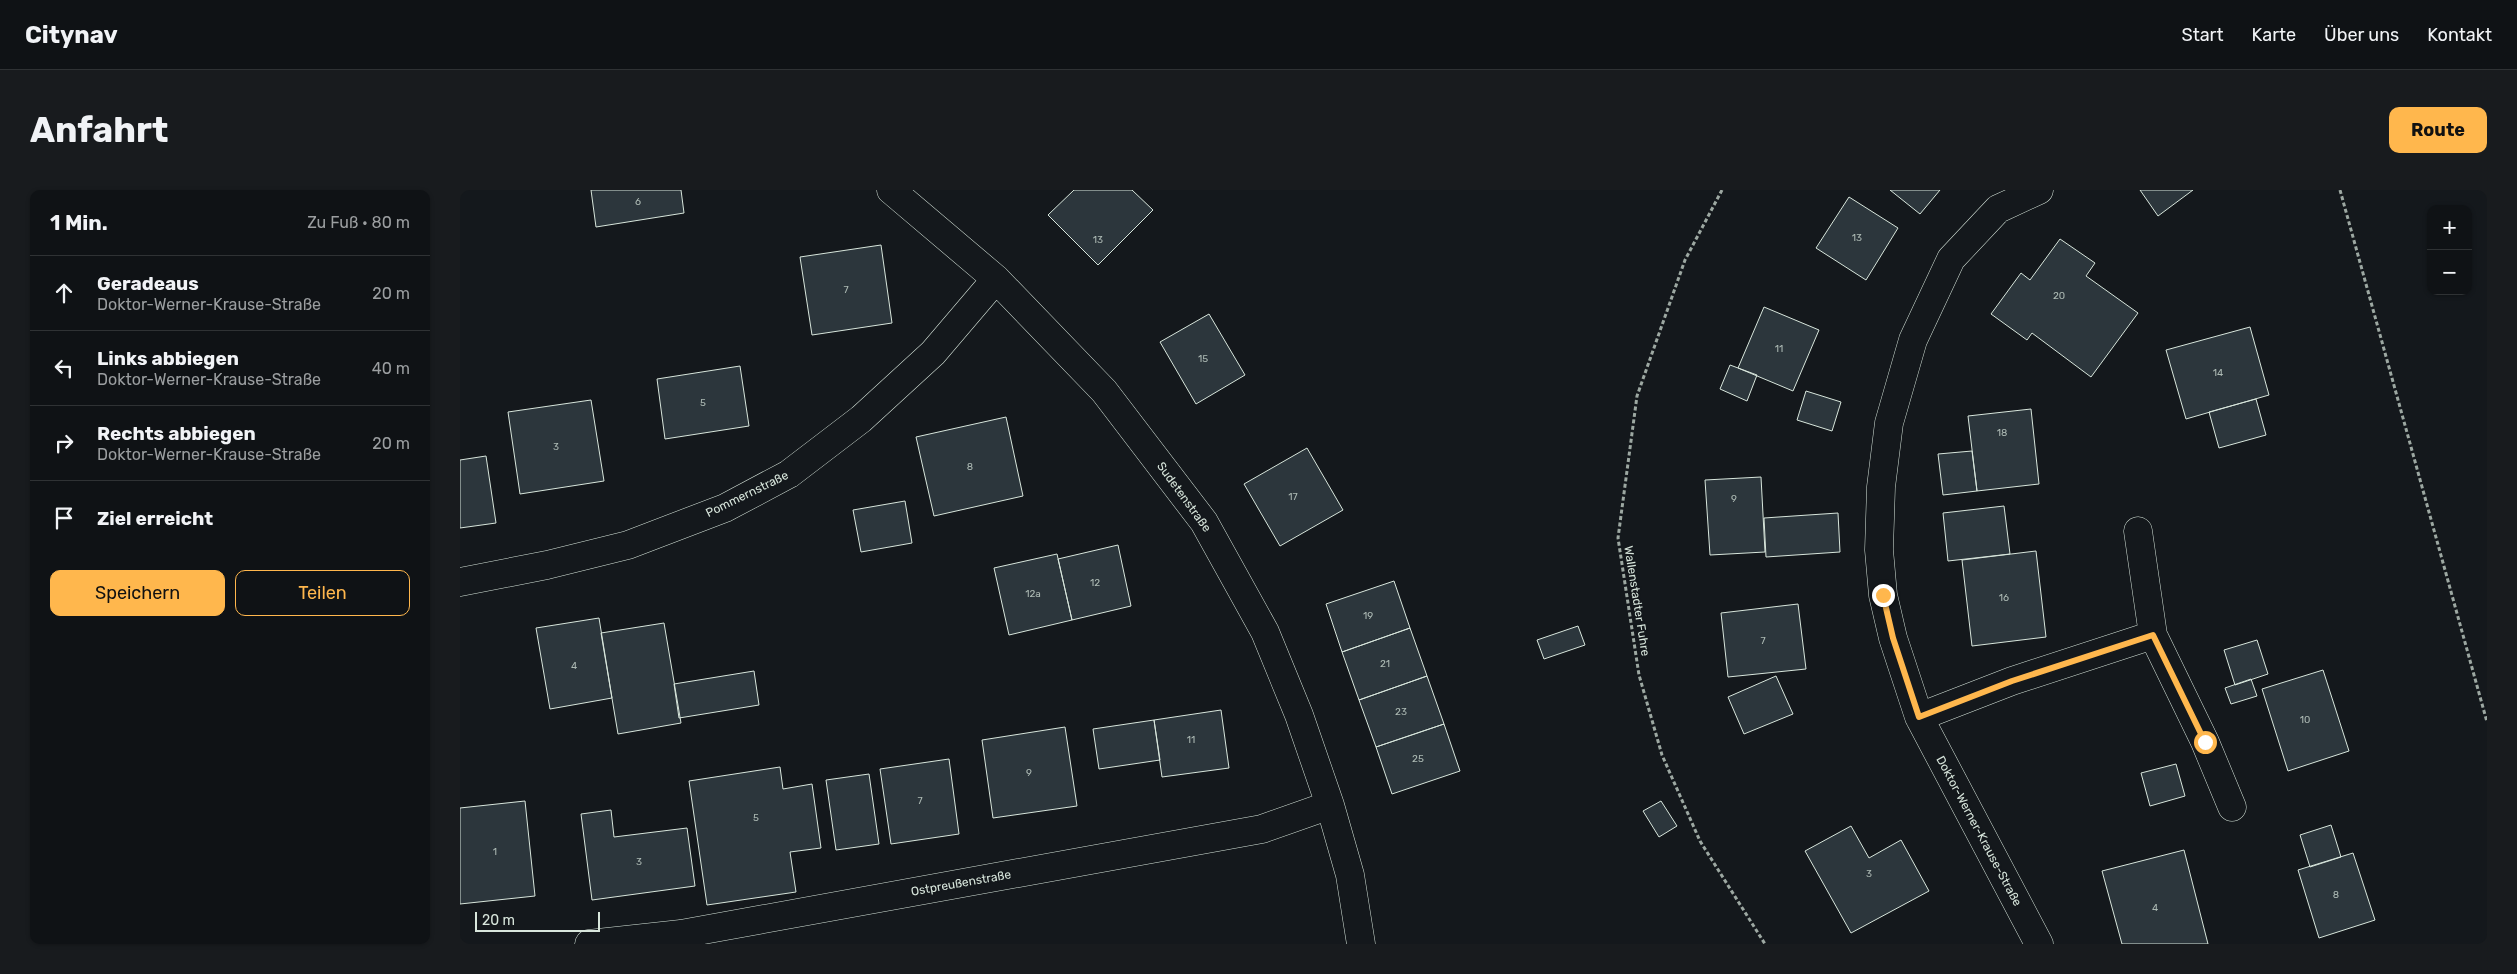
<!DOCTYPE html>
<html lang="de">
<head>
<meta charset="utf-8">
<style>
	:root { --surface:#0f1215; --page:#181b1e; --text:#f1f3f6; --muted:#9b9ea0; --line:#2f3234; --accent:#ffb74d }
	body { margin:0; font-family:Rubik,sans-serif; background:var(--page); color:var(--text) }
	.controls { position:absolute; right:15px; top:15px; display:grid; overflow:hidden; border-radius:10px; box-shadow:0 1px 4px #0004 }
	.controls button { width:45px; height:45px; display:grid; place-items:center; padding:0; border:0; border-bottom:1px solid var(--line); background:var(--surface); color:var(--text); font:25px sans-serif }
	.scale { position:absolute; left:15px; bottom:12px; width:125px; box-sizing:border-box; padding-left:5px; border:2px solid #d8e6dc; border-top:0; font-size:14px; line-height:18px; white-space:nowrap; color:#d8e6dc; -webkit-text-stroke:4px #14181c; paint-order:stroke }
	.stop { position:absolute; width:15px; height:15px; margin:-11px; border:4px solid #ffb74d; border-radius:50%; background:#fff }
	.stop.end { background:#ffb74d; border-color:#fff; box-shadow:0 1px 5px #0008 }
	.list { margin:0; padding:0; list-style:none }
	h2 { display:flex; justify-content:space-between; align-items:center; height:65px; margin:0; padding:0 20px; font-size:21px }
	h2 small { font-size:16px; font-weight:400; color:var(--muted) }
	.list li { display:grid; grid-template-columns:32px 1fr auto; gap:15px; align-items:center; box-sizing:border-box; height:75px; padding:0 20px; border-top:1px solid var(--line) }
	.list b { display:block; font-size:19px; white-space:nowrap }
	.list p { margin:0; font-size:16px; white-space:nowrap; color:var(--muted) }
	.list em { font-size:16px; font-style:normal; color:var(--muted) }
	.actions { display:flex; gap:10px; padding:15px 20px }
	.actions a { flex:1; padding:11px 0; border:1px solid var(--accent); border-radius:10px; text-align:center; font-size:18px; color:var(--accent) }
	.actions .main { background:var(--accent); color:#111 }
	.icon { flex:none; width:28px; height:28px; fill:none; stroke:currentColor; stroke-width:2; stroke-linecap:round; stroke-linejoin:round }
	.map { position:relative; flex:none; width:2027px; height:754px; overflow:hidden; border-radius:10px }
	header { display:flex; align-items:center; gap:30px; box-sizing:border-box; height:70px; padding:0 25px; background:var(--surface); border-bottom:1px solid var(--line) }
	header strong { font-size:24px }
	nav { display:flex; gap:28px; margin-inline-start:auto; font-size:18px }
	.intro { display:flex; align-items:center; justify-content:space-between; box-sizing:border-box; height:120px; padding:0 30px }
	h1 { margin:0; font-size:35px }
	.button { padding:12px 22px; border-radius:10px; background:var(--accent); color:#111; font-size:18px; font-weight:700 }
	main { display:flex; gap:30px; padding:0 30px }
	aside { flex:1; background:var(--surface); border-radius:10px; box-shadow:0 1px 4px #0004 }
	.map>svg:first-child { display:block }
</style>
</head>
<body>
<header>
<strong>Citynav</strong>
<nav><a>Start</a><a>Karte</a><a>Über uns</a><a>Kontakt</a></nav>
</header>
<div class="intro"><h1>Anfahrt</h1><a class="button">Route</a></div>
<main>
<aside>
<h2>1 Min.<small>Zu Fuß · 80 m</small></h2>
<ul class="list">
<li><svg class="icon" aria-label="ahead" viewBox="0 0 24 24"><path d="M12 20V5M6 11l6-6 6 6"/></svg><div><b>Geradeaus</b><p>Doktor-Werner-Krause-Straße</p></div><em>20 m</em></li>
<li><svg class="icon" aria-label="left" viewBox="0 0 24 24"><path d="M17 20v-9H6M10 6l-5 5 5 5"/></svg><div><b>Links abbiegen</b><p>Doktor-Werner-Krause-Straße</p></div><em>40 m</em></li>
<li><svg class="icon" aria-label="right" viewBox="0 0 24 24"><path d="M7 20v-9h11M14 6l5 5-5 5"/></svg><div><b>Rechts abbiegen</b><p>Doktor-Werner-Krause-Straße</p></div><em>20 m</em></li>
<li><svg class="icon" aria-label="arrive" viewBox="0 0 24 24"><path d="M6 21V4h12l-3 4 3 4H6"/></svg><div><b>Ziel erreicht</b></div></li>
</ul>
<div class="actions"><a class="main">Speichern</a><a>Teilen</a></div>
</aside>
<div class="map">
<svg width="2027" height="754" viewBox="0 0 2027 754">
	<rect width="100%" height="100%" fill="#14181c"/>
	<!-- building -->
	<path fill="#2c363c" stroke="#d8e6dc" d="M131 0H221L224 23 136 37Z
		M614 0H672L693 20 638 75 588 25Z
		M1430 0H1480L1460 24Z
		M1680 0H1733L1698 26Z
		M1389 7 1438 38 1406 90 1356 58Z
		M1600 49 1635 73 1626 86 1678 123 1631 187 1572 143 1567 150 1531 124 1561 83 1570 90Z
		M421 55 432 133 352 145 340 67Z
		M1304 117 1359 140 1333 201 1278 178Z
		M749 124 785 185 736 214 700 152Z
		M1790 137 1809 205 1726 229 1706 160Z
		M1270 175 1297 185 1287 211 1260 199Z
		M280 176 289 236 205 249 197 189Z
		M1346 201 1381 212 1372 241 1337 230Z
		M1796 209 1806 245 1759 258 1749 222Z
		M131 210 144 291 60 304 48 222Z
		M1571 219 1579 294 1517 301 1508 226Z
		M546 227 563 306 474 326 456 247Z
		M847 258 883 320 820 356 784 294Z
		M1512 261 1517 301 1483 305 1478 264Z
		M26 266 36 333 0 338V270Z
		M1301 287 1305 362 1250 365 1245 290Z
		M445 311 452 353 401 362 393 320Z
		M1544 316 1550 364 1488 371 1483 323Z
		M1378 323 1380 362 1306 367 1304 328Z
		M658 355 671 416 612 430 598 369Z
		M1576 361 1586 447 1512 456 1502 370Z
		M597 364 612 430 549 445 534 378Z
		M934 391 950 438 882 462 866 414Z
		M1338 414 1346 479 1268 487 1261 423Z
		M139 428 152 508 90 519 76 438Z
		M204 433 221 533 158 544 141 443Z
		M1118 436 1125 455 1084 469 1077 450Z
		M950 438 967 486 899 510 882 462Z
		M1797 450 1808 484 1775 495 1764 460Z
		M1863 480 1889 561 1828 581 1802 499Z
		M294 481 299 515 219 528 214 494Z
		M967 486 984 534 916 557 899 510Z
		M1316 486 1333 524 1284 544 1268 507Z
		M1791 489 1797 506 1771 514 1765 498Z
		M761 520 769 578 702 587 694 530Z
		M694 530 700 570 639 579 633 539Z
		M984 534 1000 581 932 604 916 557Z
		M605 537 617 616 533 628 522 550Z
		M489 569 499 644 431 654 420 579Z
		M1716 574 1725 606 1690 616 1681 583Z
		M320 577 323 599 352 594 361 658 330 662 336 702 247 715 229 591Z
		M409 584 419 654 376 660 366 590Z
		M65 611 75 706 0 714V618Z
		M1201 611 1217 636 1199 647 1183 621Z
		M151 620 154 647 227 638 235 696 132 710 121 624Z
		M1871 635 1881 667 1850 677 1840 645Z
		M1391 636 1409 668 1441 650 1469 701 1391 743 1345 661Z
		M1724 660 1748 754H1662L1642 681Z
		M1893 663 1915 730 1859 748 1838 680Z"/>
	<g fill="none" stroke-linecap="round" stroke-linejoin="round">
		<!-- minor casing -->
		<g stroke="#d8e6dc" stroke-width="29">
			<path id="minor" d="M431 0 536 89 644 201 744 332 805 442 839 525 870 615 890 685 901 754
				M1579 0 1538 19 1491 69 1453 150 1429 233 1421 297 1419 360 1423 405 1433 448 1459 527 1579 754
				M1678 341 1693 445
				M0 392 87 375 168 355 265 318 329 284 401 229 473 163 536 89
				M1459 527 1552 491 1693 445 1745 552 1772 617
				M129 754 221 744 802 639 870 615"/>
		</g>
		<!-- path -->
		<path stroke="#9da8a2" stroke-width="3" stroke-dasharray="4 2.5" stroke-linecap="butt" d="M1262 0 1225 70 1177 206 1158 348 1179 485 1202 565 1240 651 1305 754
			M1880 0 2027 532"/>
		<!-- minor -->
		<use href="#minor" stroke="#14181c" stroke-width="28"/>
	</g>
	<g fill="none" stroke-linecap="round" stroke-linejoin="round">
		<!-- route -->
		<path stroke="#ffb74d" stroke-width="6" d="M1423 405 1433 448 1459 527 1552 491 1693 445 1745 552"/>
	</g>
	<g text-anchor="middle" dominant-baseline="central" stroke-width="4" stroke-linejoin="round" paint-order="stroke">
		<!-- number labels -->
		<g font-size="10" fill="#adbab4">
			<text x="178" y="12">6</text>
			<text x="1397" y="48">13</text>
			<text x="638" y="50">13</text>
			<text x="386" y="100">7</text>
			<text x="1599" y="106">20</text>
			<text x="1319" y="159">11</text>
			<text x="743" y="169">15</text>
			<text x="1758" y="183">14</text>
			<text x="243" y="213">5</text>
			<text x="1542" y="243">18</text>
			<text x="96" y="257">3</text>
			<text x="510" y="277">8</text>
			<text x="833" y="307">17</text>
			<text x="1274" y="309">9</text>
			<text x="635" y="393">12</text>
			<text x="573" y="404">12a</text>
			<text x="1544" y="408">16</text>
			<text x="908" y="426">19</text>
			<text x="1303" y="451">7</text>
			<text x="925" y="474">21</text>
			<text x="114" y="476">4</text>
			<text x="941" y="522">23</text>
			<text x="1845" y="530">10</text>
			<text x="731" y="550">11</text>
			<text x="958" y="569">25</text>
			<text x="569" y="583">9</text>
			<text x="460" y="611">7</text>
			<text x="296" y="628">5</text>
			<text x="35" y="662">1</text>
			<text x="179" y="672">3</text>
			<text x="1409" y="684">3</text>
			<text x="1876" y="705">8</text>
			<text x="1695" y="718">4</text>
		</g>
		<!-- street labels -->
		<g font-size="12" fill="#d8e6dc" stroke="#14181c">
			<text transform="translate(287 304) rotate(-26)">Pommernstraße</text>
			<text transform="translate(724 307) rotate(54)">Sudetenstraße</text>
			<text transform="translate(1177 411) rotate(81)">Wallenstadter Fuhre</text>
			<text transform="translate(1519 641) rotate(62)">Doktor-Werner-Krause-Straße</text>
			<text transform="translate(501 693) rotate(-10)">Ostpreußenstraße</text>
		</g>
	</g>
</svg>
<div class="controls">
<button>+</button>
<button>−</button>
</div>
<div class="scale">20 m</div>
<div class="stop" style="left:1745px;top:552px"></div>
<div class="stop end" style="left:1423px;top:405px"></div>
</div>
</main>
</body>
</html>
